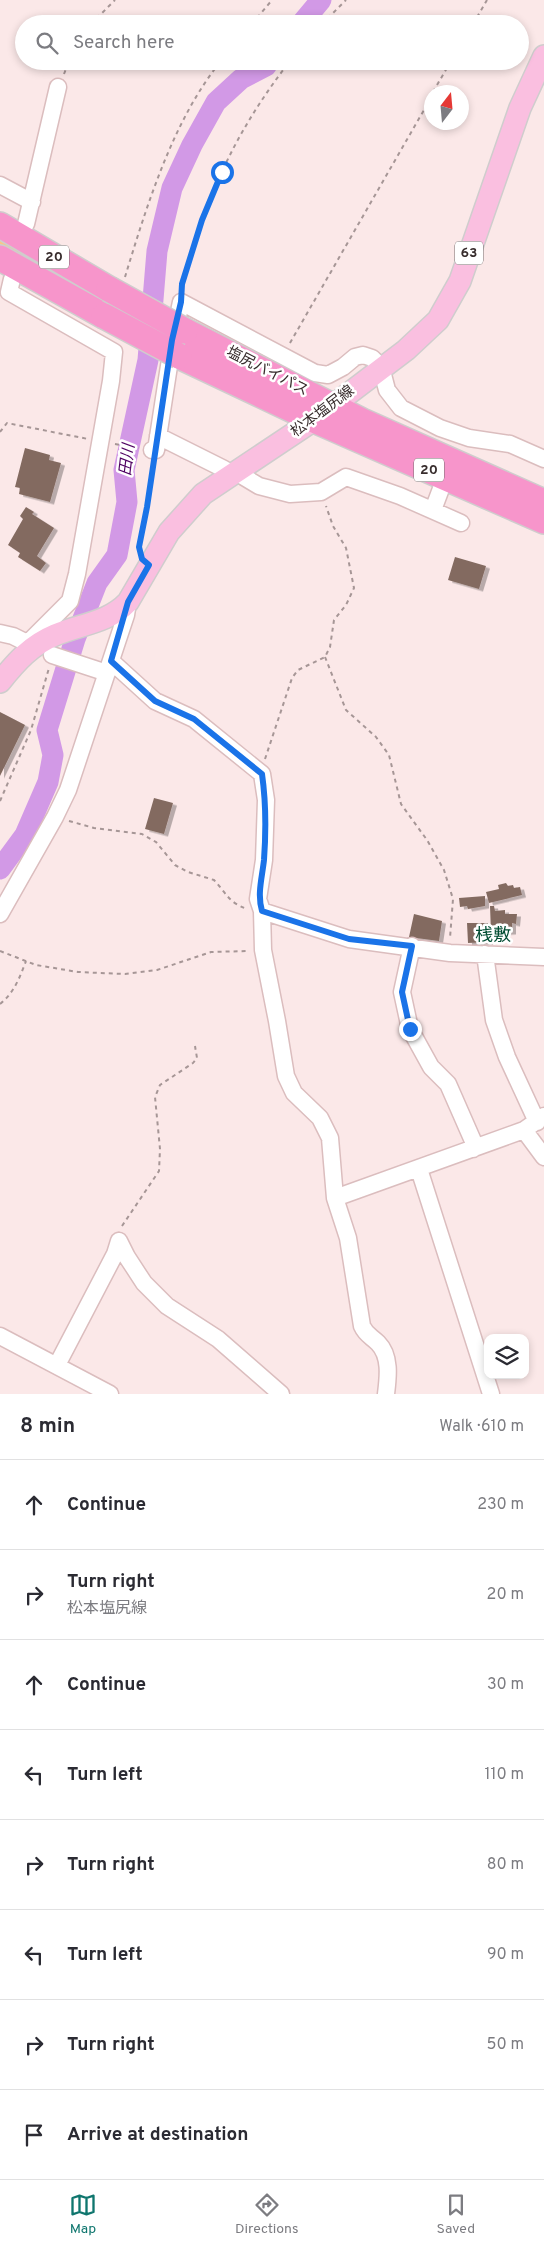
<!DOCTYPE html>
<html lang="en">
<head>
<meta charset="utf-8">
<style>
	:root { --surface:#fff; --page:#f2f2f3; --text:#2b2b33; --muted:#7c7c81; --line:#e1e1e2; --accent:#0f766e }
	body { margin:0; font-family:Overpass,"Noto Sans JP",sans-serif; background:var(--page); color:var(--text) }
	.controls { position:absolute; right:15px; bottom:15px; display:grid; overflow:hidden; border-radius:10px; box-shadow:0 2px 8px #0003 }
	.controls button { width:45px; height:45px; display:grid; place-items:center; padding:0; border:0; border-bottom:1px solid var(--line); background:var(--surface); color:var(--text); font:25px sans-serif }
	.compass { position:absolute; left:424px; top:85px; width:45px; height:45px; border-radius:50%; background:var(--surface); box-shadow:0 2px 8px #0003; rotate:16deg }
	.stop { position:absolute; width:15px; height:15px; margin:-11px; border:4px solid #1a73e8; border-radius:50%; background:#fff }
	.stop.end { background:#1a73e8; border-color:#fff; box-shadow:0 1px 5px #0008 }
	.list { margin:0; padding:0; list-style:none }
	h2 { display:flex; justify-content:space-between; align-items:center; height:65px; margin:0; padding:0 20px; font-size:21px }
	h2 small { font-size:16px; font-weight:400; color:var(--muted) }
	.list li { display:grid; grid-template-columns:32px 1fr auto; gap:15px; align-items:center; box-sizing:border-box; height:90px; padding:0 20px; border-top:1px solid var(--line) }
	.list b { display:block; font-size:19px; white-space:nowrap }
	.list p { margin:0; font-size:16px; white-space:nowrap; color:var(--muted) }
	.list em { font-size:16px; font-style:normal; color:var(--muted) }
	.icon { flex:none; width:28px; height:28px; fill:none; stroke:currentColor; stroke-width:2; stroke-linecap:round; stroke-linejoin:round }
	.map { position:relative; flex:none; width:544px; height:1394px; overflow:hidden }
	.search { position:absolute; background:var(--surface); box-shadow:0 2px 8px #0003; left:15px; right:15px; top:15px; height:55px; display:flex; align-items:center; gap:12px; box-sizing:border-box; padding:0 18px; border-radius:28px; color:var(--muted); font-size:19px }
	.sheet { height:785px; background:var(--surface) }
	nav { display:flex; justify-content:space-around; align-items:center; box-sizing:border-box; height:70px; border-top:1px solid var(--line); background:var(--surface); font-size:14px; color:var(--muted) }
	nav a { display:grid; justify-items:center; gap:2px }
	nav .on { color:var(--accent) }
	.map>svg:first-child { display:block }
</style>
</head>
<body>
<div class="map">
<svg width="544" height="1394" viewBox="0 0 544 1394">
	<defs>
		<filter id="shadow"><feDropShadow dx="4" dy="2.5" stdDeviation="0" flood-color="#0004"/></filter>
	</defs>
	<rect width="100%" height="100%" fill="#fbe8e8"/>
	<!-- green -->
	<path fill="#f6c788" d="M0 234 114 304 113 307 0 249Z"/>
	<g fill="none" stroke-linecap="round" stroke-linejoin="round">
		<!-- river -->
		<path stroke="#d299e6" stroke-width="21" d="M301 24 321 0
			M0 869 25 835 48 782 53 755 47 730 75 639 97 583 117 555 127 502 124 470 148 360 157 251 172 188 192 145 216 102 241 79 266 66 269 61"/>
	</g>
	<!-- building -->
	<path fill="#836b61" filter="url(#shadow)" d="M25 448 50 455 49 460 61 463 50 502 19 494 20 488 15 487Z
		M26 507 34 512 32 514 54 528 37 556 46 563 40 571 18 557 20 553 8 545 23 519 20 516Z
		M455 557 486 566 479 589 448 580Z
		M0 712 25 725 0 776Z
		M154 798 173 803 164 834 145 829Z
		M506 883 508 886 513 885 514 888 520 887 522 895 489 903 486 892 499 889 498 885Z
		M485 896V906L468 909 467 906 460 907 459 898Z
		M490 906H494L495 911 505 910V914H517L516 924 512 923V932L491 933Z
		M414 914 442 921 439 941 409 937Z
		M467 923H488L489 942 468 943Z"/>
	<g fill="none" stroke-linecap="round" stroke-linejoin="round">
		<!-- minor casing -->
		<g stroke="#dbbdbe" stroke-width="19">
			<path id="minor" d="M0 185 32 202
				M26 224 58 87
				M12 279 9 292 114 352 111 381 77 574 70 601 28 643
				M158 436 224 469 228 476
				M152 450H156L173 340 181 302 315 373 328 375 343 367 355 357 363 355 372 358 381 367 387 390 401 408 440 428 469 438 510 444 544 459
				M234 471 259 486 290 494 321 492 346 477 400 496 461 523
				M433 510 445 478
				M0 633 13 636 33 646
				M52 655 107 673
				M111 661 155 701 194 719 262 774 266 800 264 860 258 899 262 911 263 950 277 1021 286 1076 294 1093 320 1118 330 1138 335 1198 348 1238 362 1326C366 1335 371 1336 378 1343 391 1356 388 1378 386 1394
				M262 911 349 939 450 953 544 957
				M0 914 55 817 68 790 126 615 128 602
				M412 946 402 992 410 1029 431 1067 448 1084 473 1141V1149
				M485 954 494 1020 507 1057 537 1122
				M524 1130 544 1157
				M419 1169 491 1394
				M335 1198 524 1130 544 1116
				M119 1241 127 1257 144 1283 167 1306 218 1339 281 1394
				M0 1336 110 1394
				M57 1365 115 1254 119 1241"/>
		</g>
		<!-- major casing -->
		<g stroke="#cfcdcd" stroke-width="24">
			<path id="major" d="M0 682C16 662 31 645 55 635 81 624 108 623 128 602L169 532 203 494 314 420 406 350 438 320 460 281 520 108 544 56"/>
		</g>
		<!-- highway casing -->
		<g stroke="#cfcdcd" stroke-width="28">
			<path id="highway" d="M0 225 109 289
				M0 258 104 316
				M185 331 362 421 544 502
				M179 356 314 420 544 521"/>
		</g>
		<!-- path -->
		<path stroke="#a69696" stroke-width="2" stroke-dasharray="4 4" stroke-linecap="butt" d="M91 24 115 0
			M252 24 272 0
			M322 24 346 0
			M473 24 487 0
			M64 74 69 61
			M433 92 451 61
			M125 277C147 205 173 120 221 61
			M181 290C182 275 189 259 194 246 215 176 245 119 290 61
			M290 343 432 96
			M0 432 7 423 88 439
			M115 444 139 448
			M140 549 154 463
			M325 657 346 710 376 737 389 755 401 804 427 840 444 870 453 899 450 938
			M265 759 292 678 298 670 325 657 330 647 334 620 346 605 354 588 346 548 333 526 326 506
			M0 801 31 730 49 668
			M69 821 94 828 142 834 156 842 175 865 188 872 214 880C227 894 228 902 247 909
			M0 951 36 965 78 972 125 974 157 970 211 952 249 951
			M0 1004C14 993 20 977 26 961
			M122 1226 159 1171 160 1149 155 1097 160 1085 193 1063 197 1058 195 1046"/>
		<!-- minor -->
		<use href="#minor" stroke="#fff" stroke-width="16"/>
		<!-- major -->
		<use href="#major" stroke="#fabfe0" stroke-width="21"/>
		<!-- highway -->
		<use href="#highway" stroke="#f795cb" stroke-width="25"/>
		<!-- highway-bridge casing -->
		<g stroke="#cfcdcd" stroke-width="28" stroke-linecap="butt">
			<path id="highway-bridge" d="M109 289 185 331
				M104 316 179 356"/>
		</g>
		<!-- highway-bridge -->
		<use href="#highway-bridge" stroke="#f795cb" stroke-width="25"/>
	</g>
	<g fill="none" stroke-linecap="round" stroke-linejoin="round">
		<!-- route -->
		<path stroke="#1a73e8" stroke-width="6" d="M222 172 202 220 182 284 181 302 172 340 147 507 139 547 142 559 149 565 128 602 111 661 155 701 194 719 262 774C266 802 266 832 264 860 262 878 257 894 262 911L349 939 412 946 402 992 410 1029"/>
	</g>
	<g text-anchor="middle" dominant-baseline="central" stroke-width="5" stroke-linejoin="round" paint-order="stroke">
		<!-- shield labels -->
		<g fill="#fff" stroke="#746c6c" stroke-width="1">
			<rect x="455" y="241.5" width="28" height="23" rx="4"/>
			<rect x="39" y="245.5" width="30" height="23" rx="4"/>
			<rect x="414" y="458.5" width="30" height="23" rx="4"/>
		</g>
		<g font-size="14" font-weight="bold" fill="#382d2d">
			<text x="469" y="253">63</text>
			<text x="54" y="257">20</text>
			<text x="429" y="470">20</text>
		</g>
		<!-- street labels -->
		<g font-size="15" fill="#382d2d" stroke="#fff">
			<text transform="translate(267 372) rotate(27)">塩尻バイパス</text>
			<text transform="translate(323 412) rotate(-37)">松本塩尻線</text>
		</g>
		<!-- water labels -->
		<g font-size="16" font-style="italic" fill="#4e0062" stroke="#fff">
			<text transform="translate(128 460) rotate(-83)">田川</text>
		</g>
		<!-- quarter labels -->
		<g font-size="18" fill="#024c32" stroke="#fff">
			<text x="493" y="936">桟敷</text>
		</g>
	</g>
</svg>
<div class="controls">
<button><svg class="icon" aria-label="layers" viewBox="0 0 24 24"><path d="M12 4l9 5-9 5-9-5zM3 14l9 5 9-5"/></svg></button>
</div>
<svg class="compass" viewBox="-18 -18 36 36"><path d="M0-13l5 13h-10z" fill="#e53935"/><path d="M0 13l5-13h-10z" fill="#7c7c81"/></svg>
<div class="stop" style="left:222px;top:172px"></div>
<div class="stop end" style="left:410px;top:1029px"></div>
<div class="search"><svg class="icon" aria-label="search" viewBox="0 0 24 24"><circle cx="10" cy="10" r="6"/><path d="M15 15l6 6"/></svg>Search here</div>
</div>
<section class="sheet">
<h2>8 min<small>Walk · 610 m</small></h2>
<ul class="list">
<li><svg class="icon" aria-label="ahead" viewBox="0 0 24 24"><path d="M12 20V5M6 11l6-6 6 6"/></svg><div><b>Continue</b></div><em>230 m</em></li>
<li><svg class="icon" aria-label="right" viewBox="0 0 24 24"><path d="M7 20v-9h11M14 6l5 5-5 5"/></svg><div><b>Turn right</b><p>松本塩尻線</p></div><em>20 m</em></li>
<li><svg class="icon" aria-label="ahead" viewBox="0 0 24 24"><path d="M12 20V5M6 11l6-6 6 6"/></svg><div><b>Continue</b></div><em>30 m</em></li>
<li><svg class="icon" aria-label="left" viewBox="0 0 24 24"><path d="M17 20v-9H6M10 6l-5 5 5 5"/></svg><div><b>Turn left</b></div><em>110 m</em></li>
<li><svg class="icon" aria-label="right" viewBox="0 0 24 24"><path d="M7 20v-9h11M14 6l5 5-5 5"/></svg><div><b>Turn right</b></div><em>80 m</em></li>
<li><svg class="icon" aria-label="left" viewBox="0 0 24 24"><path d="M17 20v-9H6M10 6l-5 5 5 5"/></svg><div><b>Turn left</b></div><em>90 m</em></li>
<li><svg class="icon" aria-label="right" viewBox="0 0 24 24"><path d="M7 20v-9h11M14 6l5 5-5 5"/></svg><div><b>Turn right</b></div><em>50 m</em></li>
<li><svg class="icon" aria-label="arrive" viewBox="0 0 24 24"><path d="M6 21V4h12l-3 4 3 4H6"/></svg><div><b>Arrive at destination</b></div></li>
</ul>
</section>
<nav>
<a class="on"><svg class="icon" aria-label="map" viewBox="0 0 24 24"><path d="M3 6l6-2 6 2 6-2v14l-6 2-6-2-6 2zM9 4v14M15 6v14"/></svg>Map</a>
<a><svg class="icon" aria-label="directions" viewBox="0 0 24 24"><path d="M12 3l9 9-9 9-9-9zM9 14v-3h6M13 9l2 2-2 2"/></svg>Directions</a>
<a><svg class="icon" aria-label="saved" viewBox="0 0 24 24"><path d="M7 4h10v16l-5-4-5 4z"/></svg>Saved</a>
</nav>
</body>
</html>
